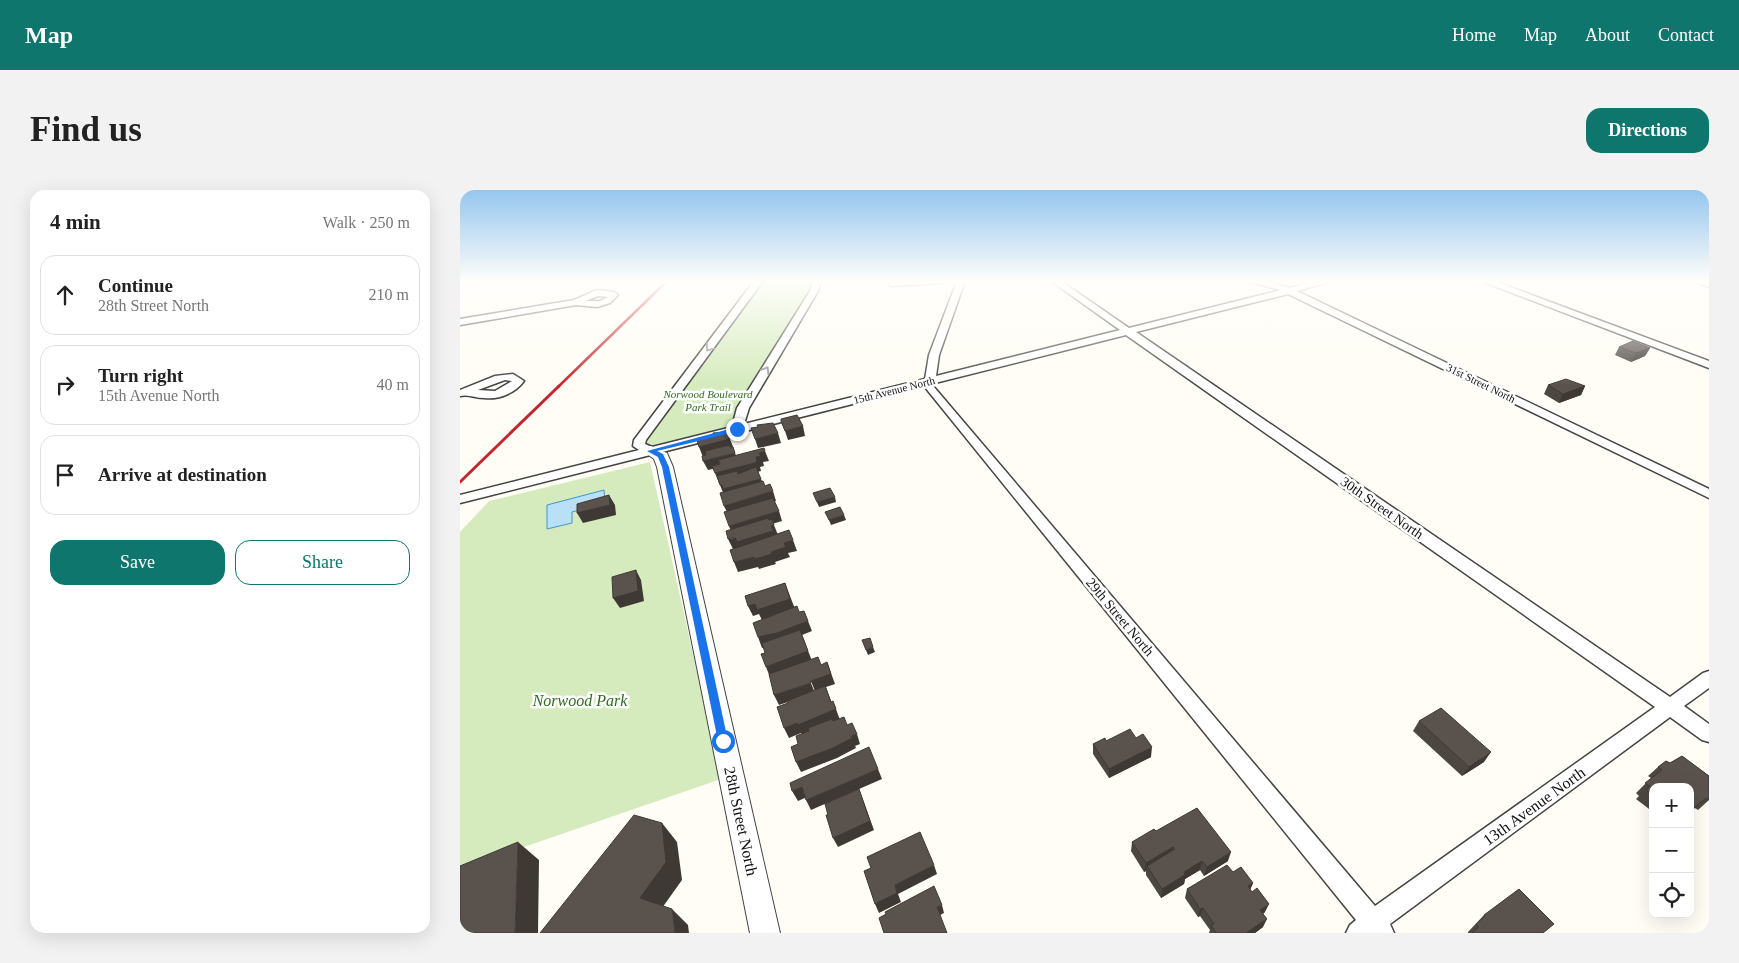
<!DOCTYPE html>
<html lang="en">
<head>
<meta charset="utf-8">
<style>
	:root { --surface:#fff; --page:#f2f2f2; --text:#222; --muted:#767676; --line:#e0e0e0; --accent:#0f766e }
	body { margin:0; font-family:"Times New Roman",serif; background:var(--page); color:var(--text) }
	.controls { position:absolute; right:15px; bottom:15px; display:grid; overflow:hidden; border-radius:10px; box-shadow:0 5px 20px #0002 }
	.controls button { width:45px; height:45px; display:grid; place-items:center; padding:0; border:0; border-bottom:1px solid var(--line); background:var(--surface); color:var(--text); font:25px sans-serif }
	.stop { position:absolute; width:15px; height:15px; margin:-11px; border:4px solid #1a73e8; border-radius:50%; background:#fff }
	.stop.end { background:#1a73e8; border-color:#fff; box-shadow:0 1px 5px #0008 }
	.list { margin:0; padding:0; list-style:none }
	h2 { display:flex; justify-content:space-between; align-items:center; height:65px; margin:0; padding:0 20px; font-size:21px }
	h2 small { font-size:16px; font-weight:400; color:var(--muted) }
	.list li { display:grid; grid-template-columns:32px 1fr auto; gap:15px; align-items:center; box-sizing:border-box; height:80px; margin:0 10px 10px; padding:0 10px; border:1px solid var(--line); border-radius:15px }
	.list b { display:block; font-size:19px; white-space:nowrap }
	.list p { margin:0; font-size:16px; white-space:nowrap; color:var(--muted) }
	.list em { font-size:16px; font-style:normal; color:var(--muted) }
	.actions { display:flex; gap:10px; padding:15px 20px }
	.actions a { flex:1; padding:11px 0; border:1px solid var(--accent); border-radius:15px; text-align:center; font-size:18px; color:var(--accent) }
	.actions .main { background:var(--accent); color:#fff }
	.icon { flex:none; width:28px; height:28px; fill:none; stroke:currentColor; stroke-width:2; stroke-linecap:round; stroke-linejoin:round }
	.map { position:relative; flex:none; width:1249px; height:743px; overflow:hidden; border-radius:15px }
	header { display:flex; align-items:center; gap:30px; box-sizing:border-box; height:70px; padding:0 25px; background:var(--accent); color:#fff }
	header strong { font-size:24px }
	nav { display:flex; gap:28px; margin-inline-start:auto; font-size:18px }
	.intro { display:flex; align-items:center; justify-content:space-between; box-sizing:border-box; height:120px; padding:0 30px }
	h1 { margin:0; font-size:35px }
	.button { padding:12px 22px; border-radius:15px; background:var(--accent); color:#fff; font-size:18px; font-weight:700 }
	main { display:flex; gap:30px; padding:0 30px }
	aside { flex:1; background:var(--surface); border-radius:15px; box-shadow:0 5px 20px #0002 }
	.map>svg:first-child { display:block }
</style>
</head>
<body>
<header>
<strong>Map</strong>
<nav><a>Home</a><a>Map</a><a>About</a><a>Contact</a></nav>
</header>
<div class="intro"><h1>Find us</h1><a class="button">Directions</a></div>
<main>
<aside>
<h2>4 min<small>Walk · 250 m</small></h2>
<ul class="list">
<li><svg class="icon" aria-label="ahead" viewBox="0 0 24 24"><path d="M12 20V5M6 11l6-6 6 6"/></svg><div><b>Continue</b><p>28th Street North</p></div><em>210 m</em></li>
<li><svg class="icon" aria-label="right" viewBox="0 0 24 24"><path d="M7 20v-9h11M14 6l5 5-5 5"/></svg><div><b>Turn right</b><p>15th Avenue North</p></div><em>40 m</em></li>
<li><svg class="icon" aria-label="arrive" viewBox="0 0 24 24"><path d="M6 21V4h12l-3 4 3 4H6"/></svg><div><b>Arrive at destination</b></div></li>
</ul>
<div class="actions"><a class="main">Save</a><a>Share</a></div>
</aside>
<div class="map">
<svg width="1249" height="743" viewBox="0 0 1249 743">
	<rect width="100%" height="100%" fill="#fffdf5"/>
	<!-- green -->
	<path fill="#d5ebbd" d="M299 91H352L350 102 276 222 271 238 195 256H179Z
		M190 272 261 589 0 679V342L29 311Z"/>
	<!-- water -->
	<path fill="#b9e0f7" stroke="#3f96cf" d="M144 300 145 313 112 322V333L87 339V315Z"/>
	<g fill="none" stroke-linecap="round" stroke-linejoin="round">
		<!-- minor casing -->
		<g stroke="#444" stroke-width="3">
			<path id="minor" d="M294 91H303L186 250 185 254 192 257 272 237 277 218 350 101 353 91H361L358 101 289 218 284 234 465 189 469 165 497 91H505L479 165 476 186 660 140 591 91H601L669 138 821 100 786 91H804L830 98 856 91H872L837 101 1249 299V308L828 104 676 142 1210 507 1243 483 1249 481V498L1224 516 1249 534V552L1242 550 1210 527 930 734 934 743H886L890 735 896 730 464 196 0 313V305L179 260 173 256 174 250ZM666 145 1195 517 915 716 474 197 475 193Z
				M433 91H488L484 93 430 96V92Z
				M1021 91H1034L1249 171V178Z
				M1237 91H1249V97L1238 93Z
				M137 100 154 102 158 105 150 113 137 117 116 115 0 135V129L114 110ZM138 106 148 107 140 111H125Z
				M53 184 64 191C55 203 39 210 24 208 15 208 9 204 0 206V200L35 186ZM45 190 52 191 35 201 18 200Z"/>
		</g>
		<!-- tertiary casing -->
		<g stroke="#444" stroke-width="2">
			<path id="tertiary" d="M191 256 207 263 213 277 320 743H290L197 277 194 269 183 261 186 258Z"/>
		</g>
		<!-- minor -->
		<use href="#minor" fill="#fff" fill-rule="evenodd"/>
		<!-- tertiary -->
		<use href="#tertiary" fill="#fff" fill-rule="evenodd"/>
		<!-- rail-far1 -->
		<path stroke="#c4262e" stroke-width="2.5" d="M98 197 207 91"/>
		<!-- rail -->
		<path stroke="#c4262e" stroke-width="3" d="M0 292 99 196"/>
	</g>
	<!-- wall -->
	<path fill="#4d4742" d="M1159 157 1190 158 1185 166 1171 172 1155 165Z
		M1088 195 1125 196 1121 205 1099 213 1084 204Z
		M959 531 1024 572 1002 586 953 541Z
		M646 551 691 567 649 588 633 564V554Z
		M1222 566 1249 586V610L1238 620 1235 618 1230 622V597H1193V622L1176 609 1179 606 1176 603 1191 588 1188 586 1198 577 1206 571 1210 573Z
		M696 641 768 671 744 686 740 680 725 689 724 694 701 708 686 685V681L684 682 671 661 672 652Z
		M773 682 793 693 790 700 805 722 803 724V737L795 743H749L750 740 740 726 738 727 725 708 727 699Z
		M1024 725 1083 743H1008V742Z"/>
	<!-- shaded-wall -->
	<path fill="#3f3936" d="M1190 158 1185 166 1171 172 1176 163Z
		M1125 196 1121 205 1099 213 1103 204Z
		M343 236 345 246 328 250 325 241Z
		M267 242 274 259 243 267 239 257Z
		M318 243 321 253 298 258 295 249Z
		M305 261 309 271 303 272 304 276 300 277 301 281 259 293 255 283 296 267 299 263Z
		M275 263 279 273 248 280 243 271Z
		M301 289 305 298 264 305 260 295Z
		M313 301 316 311 269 326 264 316Z
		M149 305 155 315 156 325 123 333 117 323Z
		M375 307 376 312 359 317 357 312Z
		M319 321 322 331 273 346 269 336Z
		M384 325 386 330 371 335 369 330Z
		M314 335 318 345 315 346 311 336Z
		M313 341 317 351 273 359 268 349Z
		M333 350 337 361 328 363 330 367 315 372 316 374 299 379 298 377 278 382 274 372 311 362 324 353Z
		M176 380 181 390 184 411 160 418 153 408Z
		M325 393 335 419 302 430 299 424 293 426 288 416Z
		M348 431 352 441 342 445 352 471 310 487 306 477 322 453 302 458 298 447Z
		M413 457 415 462 408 465 406 460Z
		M367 472 375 494 366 497 374 520 373 511 380 530 342 545 341 543 329 548 324 538 337 533 355 501 351 491Z
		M351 493 355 503 319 515 314 505Z
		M397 544 400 554 395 556 391 546Z
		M392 548 396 558 377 568 341 582 336 572Z
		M692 557 691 567 649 588V579Z
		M1031 562 1024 572 1002 586 1009 577Z
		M418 579 422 589 351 620 346 610Z
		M342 597 347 607 338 611 332 601Z
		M399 599 414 640 378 657 373 648Z
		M202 633 217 652 222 690 197 725 180 708Z
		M58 652 79 670 78 743H55Z
		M713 657 712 666 687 676 686 681 684 682 686 673Z
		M771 662 768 671 744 686 747 677Z
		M742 671 740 680 725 689 724 694 701 708 702 699 724 682Z
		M474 675 477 684 438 704 441 712 419 723 415 714 435 695Z
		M793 693 789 702 788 696Z
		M809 714 805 722 797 728 800 720Z
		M482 715 484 723 480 725 477 717Z
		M743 718 740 726 738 727 740 719Z
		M212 719 228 735 229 743H215Z
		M807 729 803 737 795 743H786Z"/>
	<!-- building -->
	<path fill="#5a524d" stroke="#3f3936" d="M1173 151 1190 158 1176 163 1159 157Z
		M1106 189 1125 196 1103 204 1088 195Z
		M337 225 343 236 325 241 321 231V229Z
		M313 233 318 243 295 249 291 238 298 237 297 235Z
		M267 242 270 249 239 257 237 250 253 246V243Z
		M269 255 270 257H273L275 263 243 271 242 266 246 265 245 261Z
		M304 258 305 261 299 263 301 266 296 267 297 271 295 273 255 283 252 276 260 274 258 270Z
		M296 277 301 289 263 299 262 295H260L257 286 277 281 278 284Z
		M303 291 305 296 310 294 313 301 264 316 260 303Z
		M370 298 375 307 357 312 353 303Z
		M149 305 150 315 117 323V314Z
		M313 308 319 321 269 336 264 322Z
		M380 317 384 325 369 330 365 322Z
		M308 328 309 330 312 329 314 335 311 336 313 341 277 352 275 347 268 349 266 341Z
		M329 340 333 350 324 353 326 357 311 362 312 364 295 369 294 367 274 372 270 360Z
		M176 380 178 401 153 408 152 387Z
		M325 393 330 409 297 420 295 414 288 416 285 406Z
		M337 416 339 422 344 421 348 431 317 443 298 447 293 433Z
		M340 440 348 461 306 477 301 464 305 463 302 453Z
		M410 448 413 457 406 460 402 450Z
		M358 467 361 475 367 472 371 484 351 491V493L314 505 309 484Z
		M365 496 371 512 373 511 376 519 338 535 337 533 324 538 317 517 328 513 327 511Z
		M981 518 1031 562 1009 577 959 531Z
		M384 527 387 535 392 533 397 544 391 546 392 548 373 558 336 572 331 557 338 554 336 546 349 541 348 538 372 529 373 531Z
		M670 539 676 548 683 544 692 557 649 579 633 554 645 548 646 551Z
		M409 557 418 579 346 610 342 597 332 601 330 593Z
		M1222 566 1249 586V610L1246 608 1234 618 1232 617 1230 618V597H1193V605L1186 600 1190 596 1185 593 1202 580 1198 577 1206 571 1210 573Z
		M399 599 410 631 373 648 366 625H368L365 614Z
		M737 618 771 662 747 677 742 671 724 682 725 685 702 699 687 676 715 659 713 657 686 673 672 652 694 639 696 641Z
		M174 625 202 633 206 672 180 708 212 719 215 743H80Z
		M460 642 474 675 435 695 437 703 415 714 404 681 411 678 407 667Z
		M58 652 55 743H0V676Z
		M767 675 773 682 781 677 793 693 788 696 792 702 797 698 809 714 800 720 807 729 786 743H756L751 735 754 734 743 718 740 719 727 699Z
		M474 696 482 715 477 717 487 743H424L419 728 426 724 425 722Z
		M1059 699 1094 734 1083 743H1012L1019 737 1016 734 1025 726 1024 725Z"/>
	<!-- one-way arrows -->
	<defs><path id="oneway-chevron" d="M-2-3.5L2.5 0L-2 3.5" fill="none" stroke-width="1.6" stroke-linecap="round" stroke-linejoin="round" transform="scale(1.25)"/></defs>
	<g stroke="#a0a0a0">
		<use href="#oneway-chevron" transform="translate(249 158) rotate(127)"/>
		<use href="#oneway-chevron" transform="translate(306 180) rotate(-59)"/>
	</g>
	<!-- sky -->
	<linearGradient id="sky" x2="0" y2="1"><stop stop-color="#95c6ee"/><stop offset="0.47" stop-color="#fffefa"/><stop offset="1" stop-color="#fffefa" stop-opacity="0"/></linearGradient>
	<rect width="1249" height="195" fill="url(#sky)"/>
	<!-- route -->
	<path fill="#1a73e8" d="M277 237 280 238V241L197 261 203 264 209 277 268 551 263 555 258 551 202 277 198 267 187 261Z"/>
	<g text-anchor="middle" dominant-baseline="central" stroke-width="5" stroke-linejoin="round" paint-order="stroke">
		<!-- far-street labels -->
		<g font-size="11" fill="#111" stroke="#fff">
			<text transform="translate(1021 193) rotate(26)">31st Street North</text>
			<text transform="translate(434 200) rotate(-14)">15th Avenue North</text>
		</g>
		<!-- far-park labels -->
		<g font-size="11" font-style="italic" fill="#2f6b1f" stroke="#fff">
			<text x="248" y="204">Norwood Boulevard<tspan x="248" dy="13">Park Trail</tspan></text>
		</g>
		<!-- street labels -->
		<g font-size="14" fill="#111" stroke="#fff">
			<text transform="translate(922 318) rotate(35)">30th Street North</text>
			<text transform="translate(660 427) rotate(50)">29th Street North</text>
		</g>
		<!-- near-park labels -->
		<g font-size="16" font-style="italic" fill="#2f6b1f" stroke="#fff">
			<text x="120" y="510">Norwood Park</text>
		</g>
		<!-- near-street labels -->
		<g font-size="16" fill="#111" stroke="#fff">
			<text transform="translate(1074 616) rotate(-36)">13th Avenue North</text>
			<text transform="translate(281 631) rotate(78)">28th Street North</text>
		</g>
	</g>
</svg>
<div class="controls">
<button>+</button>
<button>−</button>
<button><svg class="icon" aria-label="locate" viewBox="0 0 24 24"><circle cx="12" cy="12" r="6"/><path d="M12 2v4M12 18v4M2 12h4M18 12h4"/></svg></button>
</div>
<div class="stop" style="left:263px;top:551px"></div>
<div class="stop end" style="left:277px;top:239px"></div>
</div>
</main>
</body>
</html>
